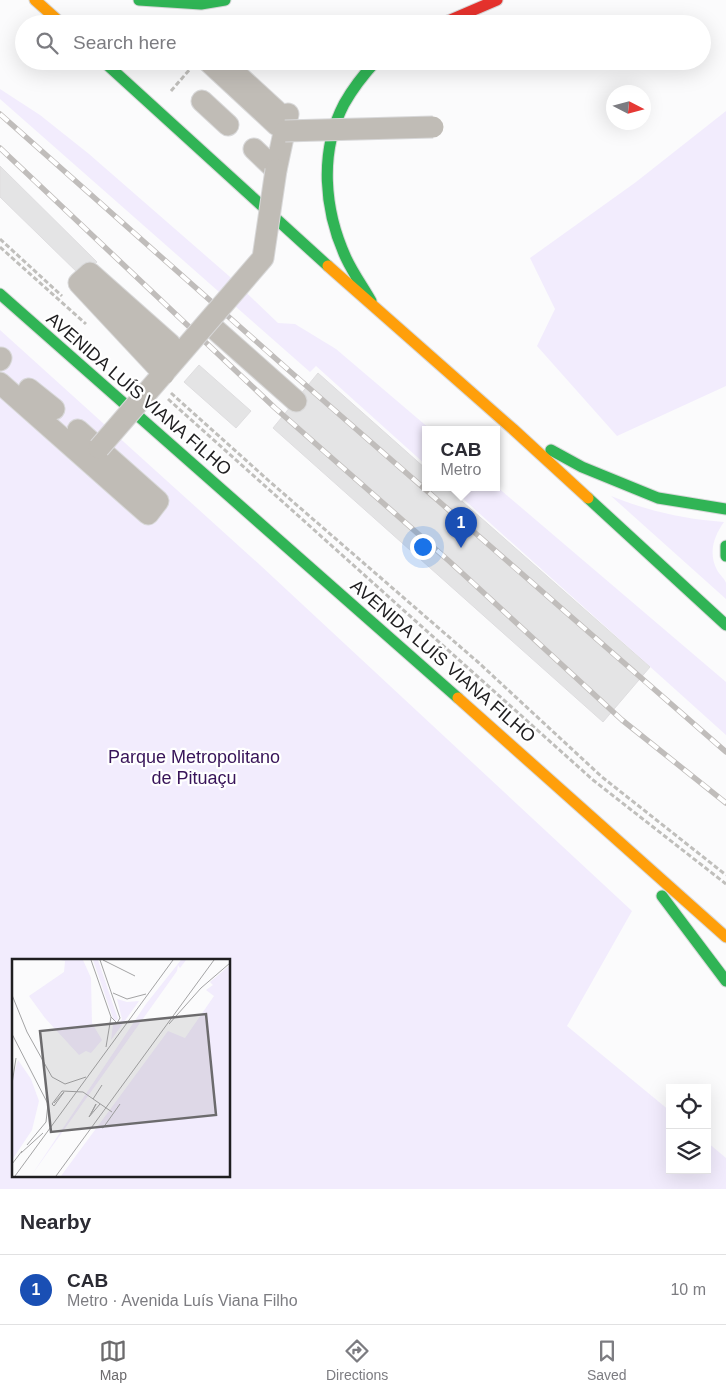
<!DOCTYPE html>
<html lang="en">
<head>
<meta charset="utf-8">
<style>
	:root { --surface:#fff; --page:#f7f7f7; --text:#2b2b33; --muted:#7c7c81; --line:#e1e1e2; --accent:#6c6b6d }
	body { margin:0; font-family:Helvetica,sans-serif; background:var(--page); color:var(--text) }
	.controls { position:absolute; right:15px; bottom:15px; display:grid; overflow:hidden; border-radius:0px; box-shadow:0 5px 20px #0002 }
	.controls button { width:45px; height:45px; display:grid; place-items:center; padding:0; border:0; border-bottom:1px solid var(--line); background:var(--surface); color:var(--text); font:25px sans-serif }
	.compass { position:absolute; left:606px; top:85px; width:45px; height:45px; border-radius:50%; background:var(--surface); box-shadow:0 5px 20px #0002; rotate:96deg }
	.you { position:absolute; left:422px; top:546px; width:18px; height:18px; margin:-12px; border:4px solid #fff; border-radius:50%; background:#1a73e8; box-shadow:0 0 0 8px #1a73e833 }
	.badge { display:grid; place-items:center; width:32px; height:32px; border-radius:50%; background:var(--accent); color:#fff; font-size:16px; font-weight:700 }
	.pin { position:absolute; translate:-50% -41px; filter:drop-shadow(0 1px 2px #0008) }
	.pin::after { content:''; position:absolute; top:26px; width:18px; height:15px; background:inherit; clip-path:polygon(0 0,100% 0,50% 100%) }
	.popup { position:absolute; left:422px; top:426px; width:78px; height:65px; box-sizing:border-box; display:grid; place-content:center; border-radius:0px; background:var(--surface); filter:drop-shadow(0 1px 4px #0005); font-size:16px; white-space:nowrap; color:var(--muted) }
	.popup b { font-size:19px; color:var(--text) }
	.popup::after { content:''; position:absolute; left:50%; top:100%; margin-left:-10px; border:10px solid transparent; border-top-color:var(--surface) }
	.list { margin:0; padding:0; list-style:none }
	h2 { display:flex; justify-content:space-between; align-items:center; height:65px; margin:0; padding:0 20px; font-size:21px }
	h2 small { font-size:16px; font-weight:400; color:var(--muted) }
	.list li { display:grid; grid-template-columns:32px 1fr auto; gap:15px; align-items:center; box-sizing:border-box; height:70px; padding:0 20px; border-top:1px solid var(--line) }
	.list b { display:block; font-size:19px; white-space:nowrap }
	.list p { margin:0; font-size:16px; white-space:nowrap; color:var(--muted) }
	.list em { font-size:16px; font-style:normal; color:var(--muted) }
	.icon { flex:none; width:28px; height:28px; fill:none; stroke:currentColor; stroke-width:2; stroke-linecap:round; stroke-linejoin:round }
	.map { position:relative; flex:none; width:726px; height:1189px; overflow:hidden }
	.search { position:absolute; background:var(--surface); box-shadow:0 5px 20px #0002; left:15px; right:15px; top:15px; height:55px; display:flex; align-items:center; gap:12px; box-sizing:border-box; padding:0 18px; border-radius:28px; color:var(--muted); font-size:19px }
	.sheet { height:135px; background:var(--surface) }
	nav { display:flex; justify-content:space-around; align-items:center; box-sizing:border-box; height:70px; border-top:1px solid var(--line); background:var(--surface); font-size:14px; color:var(--muted) }
	nav a { display:grid; justify-items:center; gap:2px }
	nav .on { color:var(--accent) }
	.map>svg:first-child { display:block }
</style>
</head>
<body>
<div class="map">
<svg width="726" height="1189" viewBox="0 0 726 1189">
	<rect width="100%" height="100%" fill="#fbfbfc"/>
	<!-- green -->
	<path fill="#f2ecfd" fill-rule="evenodd" d="M0 89 40 115 89 154 229 276 278 323 295 324 336 349 430 429H426V465L316 366 310 372 0 99Z
		M726 111V386L617 436 537 346 555 309 530 258 636 182Z
		M0 330 260 565 632 911 567 1026 670 1111V1170H707V1142L726 1158V1189H0ZM14 960H229V1175H14Z
		M496 486 726 682V735L450 487Z
		M611 496C648 511 684 519 724 522 714 536 708 553 717 570 719 574 725 579 726 583 726 587 726 594 726 599Z"/>
	<!-- building -->
	<path fill="#e4e4e5" stroke="#dfdee0" d="M0 166 97 262 82 277 0 197Z
		M199 365 251 411 236 428 184 382Z
		M318 373 426 469V487H446L650 667 603 722 273 428Z"/>
	<g fill="none" stroke-linecap="round" stroke-linejoin="round">
		<!-- street casing -->
		<g stroke="#d8d8d9" stroke-width="23">
			<path id="street" d="M208 61 277 125 283 117 222 61
				M202 101 228 125
				M254 149 276 170
				M276 170 288 114
				M208 323 296 401
				M0 360 1 358
				M0 383 148 514 158 501 78 430
				M29 389 54 409"/>
		</g>
		<!-- fast casing -->
		<g stroke="#d8d8d9" stroke-width="13">
			<path id="fast" d="M139 0 201 4 225 0
				M103 61 328 266
				M0 294 458 698
				M371 301C363 287 353 273 346 258 324 210 319 152 344 104 353 88 364 74 376 61
				M551 450 582 467 658 498 726 509
				M588 498 726 625
				M726 546V556
				M662 896 726 981"/>
		</g>
		<!-- slow casing -->
		<g stroke="#d8d8d9" stroke-width="13">
			<path id="slow" d="M35 0 62 24
				M328 266 514 430 588 498
				M458 698 726 937"/>
		</g>
		<!-- jam casing -->
		<g stroke="#d8d8d9" stroke-width="13">
			<path id="jam" d="M441 24 497 0"/>
		</g>
		<!-- path -->
		<path stroke="#c0bfbc" stroke-width="3" stroke-dasharray="5 2.5" stroke-linecap="butt" d="M171 91 190 69
			M0 239 62 296
			M0 247 86 324
			M171 393 269 481 479 663 602 777 726 875
			M168 399 593 780 726 884"/>
		<!-- street -->
		<use href="#street" stroke="#c0bcb6" stroke-width="21"/>
		<!-- fast -->
		<use href="#fast" stroke="#30b455" stroke-width="11"/>
		<!-- slow -->
		<use href="#slow" stroke="#ff9f0a" stroke-width="11"/>
		<!-- jam -->
		<use href="#jam" stroke="#e5322d" stroke-width="11"/>
		<!-- rail casing -->
		<g stroke="#c0bdbb" stroke-width="5.5">
			<path id="rail" d="M0 114 293 374 726 752
				M0 148 275 408 449 561 622 720 726 803"/>
		</g>
		<!-- rail -->
		<use href="#rail" stroke="#fff" stroke-width="4" stroke-dasharray="11" stroke-linecap="butt"/>
		<!-- street-bridge casing -->
		<g stroke="#d8d8d9" stroke-width="23" stroke-linecap="butt">
			<path id="street-bridge" d="M285 131 433 127
				M103 298 161 354 170 344 90 273 79 283 164 374
				M99 448 263 258 276 170"/>
		</g>
		<!-- street-bridge -->
		<use href="#street-bridge" stroke="#c0bcb6" stroke-width="21"/>
	</g>
	<g text-anchor="middle" dominant-baseline="central" stroke-width="4.5" stroke-linejoin="round" paint-order="stroke">
		<!-- street labels -->
		<g font-size="18" fill="#1f1e20" stroke="#fff">
			<text transform="translate(139 394) rotate(41)">AVENIDA LUÍS VIANA FILHO</text>
			<text transform="translate(443 661) rotate(41)">AVENIDA LUÍS VIANA FILHO</text>
		</g>
		<!-- park labels -->
		<g font-size="18" fill="#381459" stroke="#fff">
			<text x="194" y="757">Parque Metropolitano<tspan x="194" dy="21">de Pituaçu</tspan></text>
		</g>
	</g>
	<!-- overview -->
	<g transform="translate(12 959)">
		<rect width="218" height="218" fill="#fbfbfc"/>
		<path d="M49 1H71L79 19 80 64 90 81 79 94 74 92 67 96 33 59 17 37 52 13 53 2ZM81 1H86L106 60 102 62ZM169 1H174L168 9 166 6 165 12 19 217 134 45ZM217 7V217H49L156 72 173 79 202 37 194 31 201 26 198 23ZM105 40 115 43 127 42 99 81 101 65 106 66 110 60ZM6 101 19 120 27 142 20 171 0 201V122Z" fill="#f2ecfd"/>
		<path fill="none" stroke="#a3a3a4" stroke-width="1" d="M79 1 99 58 105 64 108 59 88 1M91 1 123 17M101 34 115 40 134 35M0 36 15 73 40 118 53 125 74 118M157 65 189 29 218 4M0 75 36 145 34 163 15 186M94 88 99 58M0 125 4 99M81 140 90 126M42 144 52 133 42 147 40 145 50 132 71 133 100 153M79 155 84 145 77 158 88 145M89 168 91 169 108 145M9 194 31 174M0 205 10 192M3 217 161 1M44 217 202 1"/>
		<path fill="#6c6b6d" fill-opacity="0.15" stroke="#6c6b6d" stroke-width="2.5" d="M194 55 204 156 39 173 28 72Z"/>
		<rect width="218" height="218" fill="none" stroke="#1f1e20" stroke-width="2.5"/>
	</g>
</svg>
<div class="controls">
<button><svg class="icon" aria-label="locate" viewBox="0 0 24 24"><circle cx="12" cy="12" r="6"/><path d="M12 2v4M12 18v4M2 12h4M18 12h4"/></svg></button>
<button><svg class="icon" aria-label="layers" viewBox="0 0 24 24"><path d="M12 4l9 5-9 5-9-5zM3 14l9 5 9-5"/></svg></button>
</div>
<svg class="compass" viewBox="-18 -18 36 36"><path d="M0-13l5 13h-10z" fill="#e53935"/><path d="M0 13l5-13h-10z" fill="#7c7c81"/></svg>
<div class="you"></div>
<div class="pin badge" style="left:461px;top:548px;background:#1a4fb4">1</div>
<div class="popup"><b>CAB</b>Metro</div>
<div class="search"><svg class="icon" aria-label="search" viewBox="0 0 24 24"><circle cx="10" cy="10" r="6"/><path d="M15 15l6 6"/></svg>Search here</div>
</div>
<section class="sheet">
<h2>Nearby<small></small></h2>
<ul class="list">
<li><span class="badge" style="background:#1a4fb4">1</span><div><b>CAB</b><p>Metro · Avenida Luís Viana Filho</p></div><em>10 m</em></li>
</ul>
</section>
<nav>
<a class="on"><svg class="icon" aria-label="map" viewBox="0 0 24 24"><path d="M3 6l6-2 6 2 6-2v14l-6 2-6-2-6 2zM9 4v14M15 6v14"/></svg>Map</a>
<a><svg class="icon" aria-label="directions" viewBox="0 0 24 24"><path d="M12 3l9 9-9 9-9-9zM9 14v-3h6M13 9l2 2-2 2"/></svg>Directions</a>
<a><svg class="icon" aria-label="saved" viewBox="0 0 24 24"><path d="M7 4h10v16l-5-4-5 4z"/></svg>Saved</a>
</nav>
</body>
</html>
